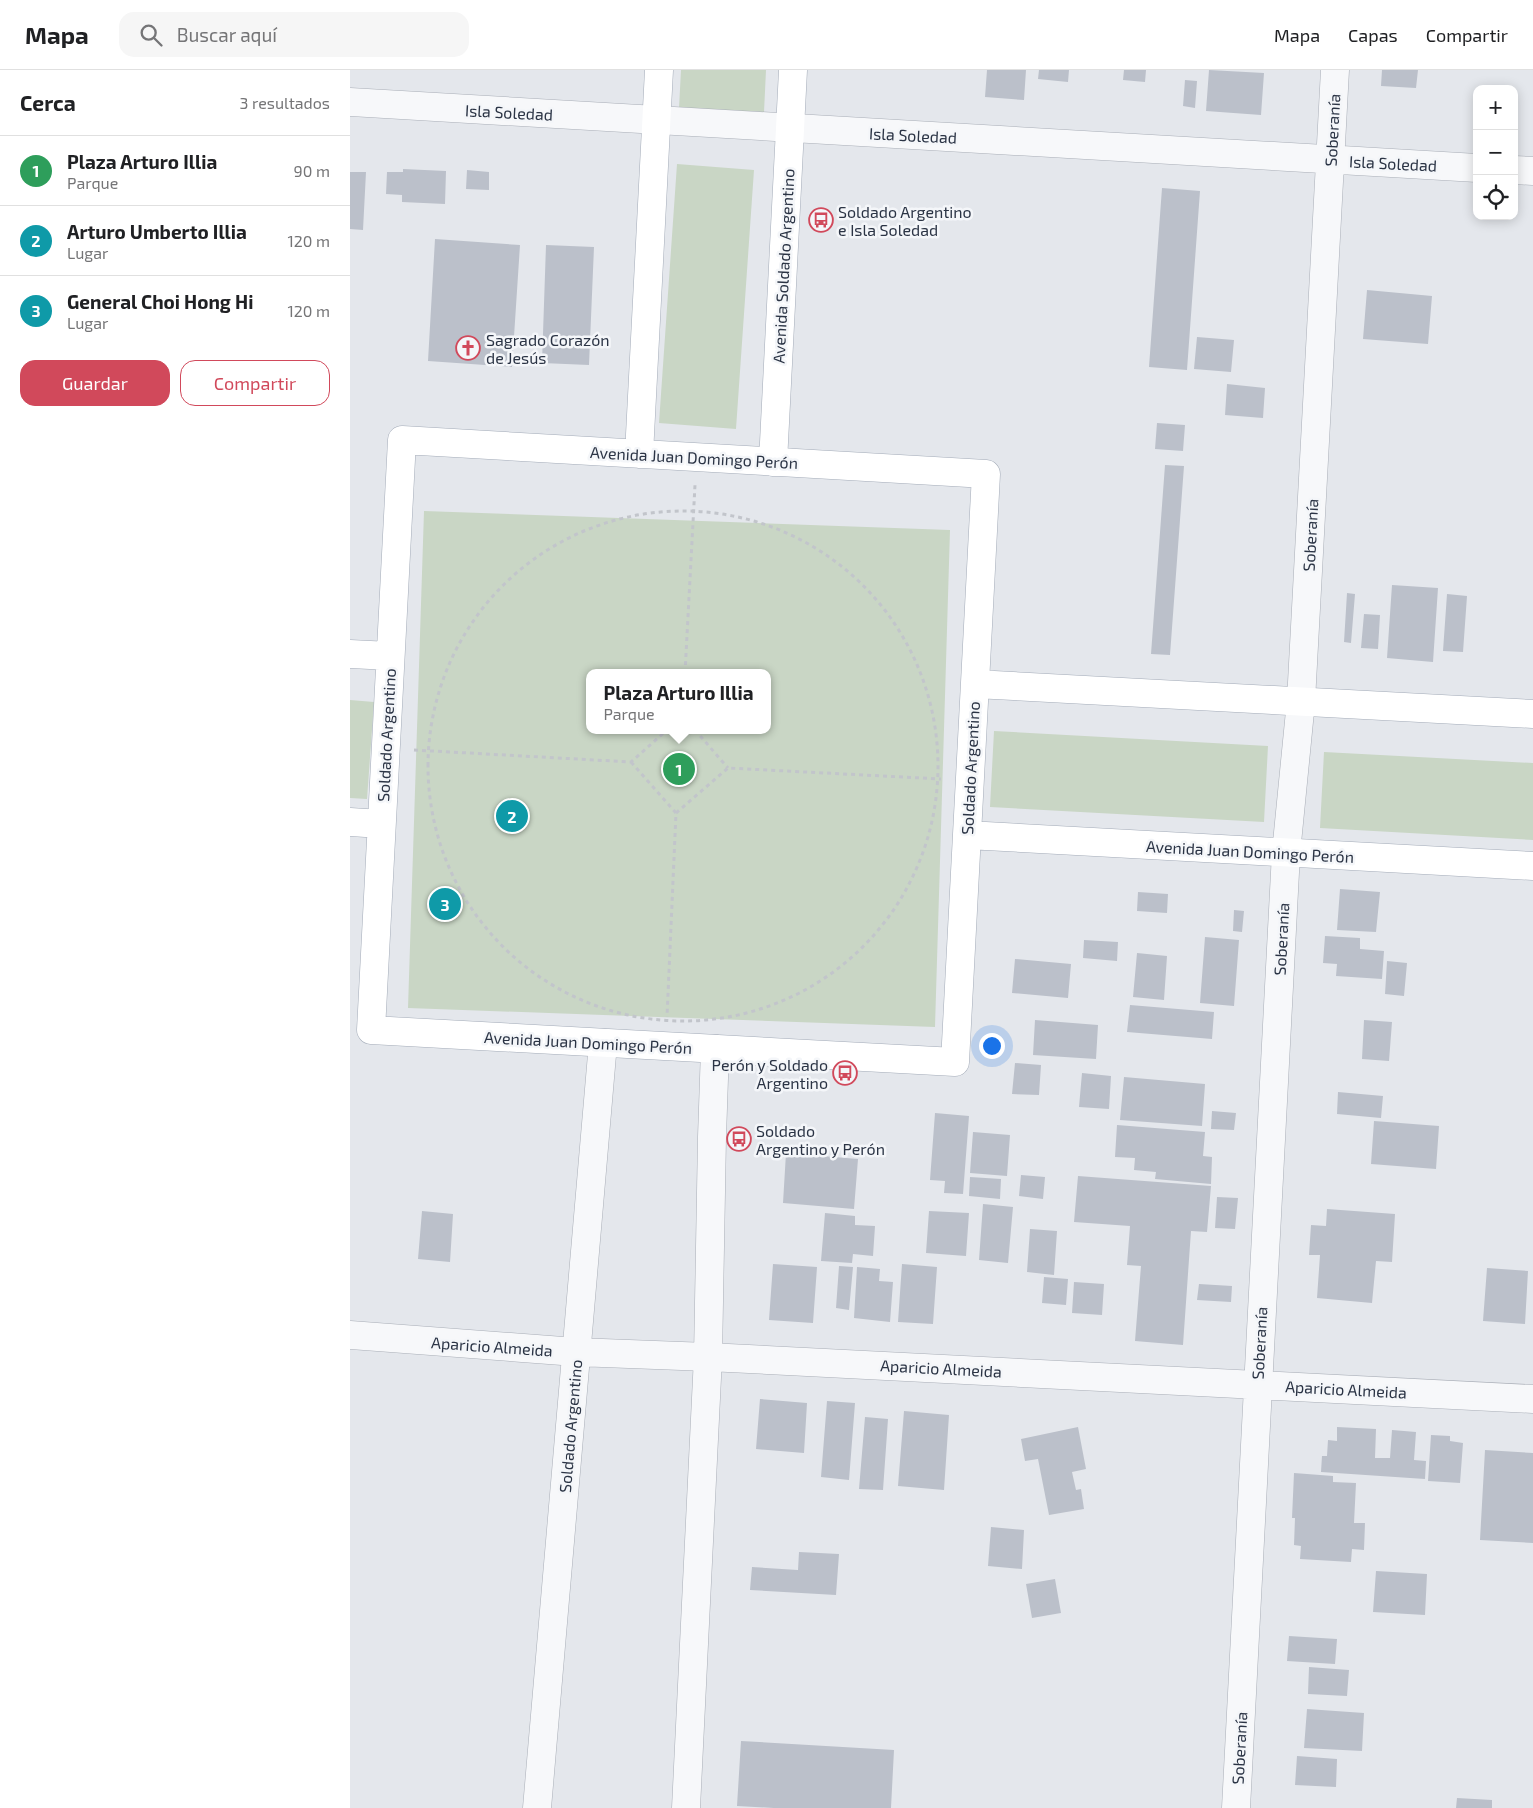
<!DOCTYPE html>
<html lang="es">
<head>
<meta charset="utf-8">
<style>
	:root { --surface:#fff; --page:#f6f6f6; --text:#202124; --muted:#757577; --line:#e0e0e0; --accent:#d1495b }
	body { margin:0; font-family:"Exo 2",sans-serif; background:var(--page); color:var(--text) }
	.controls { position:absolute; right:15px; top:15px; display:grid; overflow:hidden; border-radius:10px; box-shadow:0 2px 12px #0003 }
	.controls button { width:45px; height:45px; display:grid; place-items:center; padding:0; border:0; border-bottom:1px solid var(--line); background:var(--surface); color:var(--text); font:25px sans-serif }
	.you { position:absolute; left:641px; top:975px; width:18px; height:18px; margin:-12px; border:4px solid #fff; border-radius:50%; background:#1a73e8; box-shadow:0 0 0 8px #1a73e833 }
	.badge { display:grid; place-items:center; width:32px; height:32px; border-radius:50%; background:var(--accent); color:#fff; font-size:16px; font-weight:700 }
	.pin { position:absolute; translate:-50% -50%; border:2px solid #fff; box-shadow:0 1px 5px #0006 }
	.popup { position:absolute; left:236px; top:599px; width:185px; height:65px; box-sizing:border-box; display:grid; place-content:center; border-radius:10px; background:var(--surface); filter:drop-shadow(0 1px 4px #0005); font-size:16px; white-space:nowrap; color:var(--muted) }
	.popup b { font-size:19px; color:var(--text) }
	.popup::after { content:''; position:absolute; left:50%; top:100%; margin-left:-10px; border:10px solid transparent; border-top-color:var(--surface) }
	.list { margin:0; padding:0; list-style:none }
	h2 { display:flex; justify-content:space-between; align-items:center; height:65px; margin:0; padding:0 20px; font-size:21px }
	h2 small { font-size:16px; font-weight:400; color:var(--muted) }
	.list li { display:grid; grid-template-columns:32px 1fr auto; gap:15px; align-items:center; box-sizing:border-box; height:70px; padding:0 20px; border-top:1px solid var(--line) }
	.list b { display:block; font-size:19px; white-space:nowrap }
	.list p { margin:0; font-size:16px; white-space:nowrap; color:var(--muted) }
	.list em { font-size:16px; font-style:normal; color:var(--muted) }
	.actions { display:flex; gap:10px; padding:15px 20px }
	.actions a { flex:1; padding:11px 0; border:1px solid var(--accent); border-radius:15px; text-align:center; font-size:18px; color:var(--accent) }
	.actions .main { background:var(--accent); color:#fff }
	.icon { flex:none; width:28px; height:28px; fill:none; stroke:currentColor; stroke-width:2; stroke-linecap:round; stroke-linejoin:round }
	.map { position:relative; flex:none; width:1183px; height:1738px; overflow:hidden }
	header { display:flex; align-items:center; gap:30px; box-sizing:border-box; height:70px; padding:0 25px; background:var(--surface); border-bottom:1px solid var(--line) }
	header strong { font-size:24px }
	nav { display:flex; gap:28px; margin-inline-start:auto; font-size:18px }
	.search { width:350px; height:45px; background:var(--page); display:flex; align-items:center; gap:12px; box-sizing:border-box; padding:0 18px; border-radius:15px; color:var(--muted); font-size:19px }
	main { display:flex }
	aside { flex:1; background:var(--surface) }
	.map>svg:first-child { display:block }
</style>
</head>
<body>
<header>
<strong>Mapa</strong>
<div class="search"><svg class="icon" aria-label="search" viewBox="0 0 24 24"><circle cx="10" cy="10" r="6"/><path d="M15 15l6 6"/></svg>Buscar aquí</div>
<nav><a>Mapa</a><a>Capas</a><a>Compartir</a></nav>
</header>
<main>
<aside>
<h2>Cerca<small>3 resultados</small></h2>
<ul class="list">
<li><span class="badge" style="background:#2e9e5b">1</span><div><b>Plaza Arturo Illia</b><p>Parque</p></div><em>90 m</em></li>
<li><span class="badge" style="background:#0f9aa8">2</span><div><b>Arturo Umberto Illia</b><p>Lugar</p></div><em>120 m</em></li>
<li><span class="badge" style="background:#0f9aa8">3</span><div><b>General Choi Hong Hi</b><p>Lugar</p></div><em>120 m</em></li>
</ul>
<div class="actions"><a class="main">Guardar</a><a>Compartir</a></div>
</aside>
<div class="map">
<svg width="1183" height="1738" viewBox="0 0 1183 1738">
	<rect width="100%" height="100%" fill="#e4e7ec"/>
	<!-- green -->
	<path fill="#c9d6c5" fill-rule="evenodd" d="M331 0H416L414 42 329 38Z
		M327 94 404 100 386 359 309 353Z
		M74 441 600 460 585 957 58 938ZM240 603H418V660H240Z
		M0 630 24 632 17 729 0 728Z
		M644 661 918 676 914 752 640 737Z
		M974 682 1183 693V770L970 758Z"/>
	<!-- building -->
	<path fill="#bbc0ca" d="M637 0H676L674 30 635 27Z
		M689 0H719L718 12 688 9Z
		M774 0H796L795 12 773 10Z
		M859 0 914 3 911 45 856 41Z
		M1032 0H1068L1066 18 1031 16Z
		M835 10 847 11 845 38 833 36Z
		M53 99 96 101 95 134 52 132V125L36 124 37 102H53Z
		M117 100 139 102V120L116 119Z
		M0 102H16L13 160 0 159Z
		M812 118 850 121 837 300 799 297Z
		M85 169 170 175 162 297 78 291Z
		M196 175 244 177 239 295 192 293Z
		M1017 220 1082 226 1078 274 1013 269Z
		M847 267 884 270 881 302 844 299Z
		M877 314 915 318 913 348 875 345Z
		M807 353 835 355 833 381 805 379Z
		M815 395 834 396 820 585 801 584Z
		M1042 515 1088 518 1083 592 1037 588Z
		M997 523 1005 524 1001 573 994 572Z
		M1097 524 1117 526 1113 582 1093 581Z
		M1014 544 1030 545 1028 579 1011 578Z
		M990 819 1030 822 1026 862 987 860Z
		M788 822 818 824 817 843 787 841Z
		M884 840 894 841 892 862 883 861Z
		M975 866 1010 868V879L1034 881 1032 909 986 906 987 894 973 893Z
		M855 867 889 870 884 936 850 933Z
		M734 870 768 872 767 891 733 888Z
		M787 883 817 886 814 930 783 927Z
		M665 889 721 894 718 928 662 923Z
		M1037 891 1057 893 1054 926 1035 924Z
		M780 935 864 942 862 969 777 962Z
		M685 950 748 955 746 989 683 985Z
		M1014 950 1042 952 1039 991 1012 989Z
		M665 993 691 995 689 1025 662 1024Z
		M732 1003 761 1006 759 1039 729 1037Z
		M774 1007 855 1014 852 1056 770 1050Z
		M988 1022 1033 1026 1031 1048 987 1044Z
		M862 1041 886 1043 884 1060 861 1059Z
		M585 1043 619 1046 613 1124 594 1123 595 1111 580 1110Z
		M1024 1051 1089 1056 1086 1099 1021 1094Z
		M767 1055 855 1062 853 1086 862 1087 861 1114 805 1109 806 1102 784 1100 785 1088 765 1087Z
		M623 1062 660 1065 657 1106 620 1103Z
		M436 1083 508 1089 504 1139 433 1133Z
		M671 1105 695 1107 693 1129 669 1126Z
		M728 1106 861 1116 857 1162 841 1161 833 1275 785 1271 791 1196 777 1195 780 1156 724 1152Z
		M620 1107 651 1109 650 1129 619 1126Z
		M867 1127 888 1128 885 1159 865 1158Z
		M633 1134 663 1137 658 1193 629 1190Z
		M977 1139 1045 1144 1042 1192 1026 1191 1022 1233 967 1228 970 1185H959L961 1155 976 1156Z
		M72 1141 103 1144 100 1192 68 1189Z
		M579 1141 619 1143 616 1186 576 1183Z
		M475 1143 505 1146V1155L525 1156 523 1186 503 1184 502 1193 471 1191Z
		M680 1159 707 1161 704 1205 677 1202Z
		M423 1194 467 1197 463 1253 419 1250Z
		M552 1194 587 1197 583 1254 548 1252Z
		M489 1196 503 1197 499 1240 486 1238Z
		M507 1197 530 1199 529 1211 543 1212 540 1252 504 1248Z
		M1137 1198 1178 1201 1175 1254 1133 1251Z
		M694 1207 718 1209 716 1235 692 1233Z
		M724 1212 754 1214 752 1245 722 1243Z
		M849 1214 882 1216 881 1232 847 1230Z
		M410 1329 457 1333 454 1383 406 1379Z
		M477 1331 505 1333 499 1410 471 1407Z
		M554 1341 599 1345 594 1420 548 1416Z
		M515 1347 538 1349 533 1420 509 1419Z
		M728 1357 736 1399 722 1402 726 1420 731 1419 734 1439 699 1445 688 1389 675 1391 671 1369Z
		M987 1357 1026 1359 1025 1388H1040L1042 1360 1066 1362 1064 1390 1076 1391 1075 1409 971 1402 972 1386H977L978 1370 987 1371Z
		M1081 1365 1100 1366V1371L1113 1373 1110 1413 1078 1411Z
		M1135 1380 1183 1383V1473L1130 1470Z
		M944 1403 983 1406V1412L1006 1413 1004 1453H1015L1014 1480 1002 1479 1001 1492 950 1489 951 1476 944 1475 945 1448H942Z
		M641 1457 674 1460 672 1499 638 1496Z
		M449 1482 489 1484 486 1525 400 1520 402 1497 448 1500Z
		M1026 1501 1077 1504 1075 1545 1023 1542Z
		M705 1509 711 1543 682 1548 676 1514Z
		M939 1566 987 1569 985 1594 937 1591Z
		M959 1597 999 1600 997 1626 958 1624Z
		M957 1639 1014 1643 1012 1681 954 1678Z
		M391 1671 544 1680 541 1738H424L387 1736Z
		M947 1686 987 1689 986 1717 945 1715Z
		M1107 1728 1142 1730V1738H1106Z"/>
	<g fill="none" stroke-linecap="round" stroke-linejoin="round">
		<!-- minor casing -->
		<g stroke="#a9aeb7" stroke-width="29">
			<path id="minor" d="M0 32 1127 98
				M1164 100 1183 101
				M0 1265 226 1282 358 1287 1183 1329
				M187 1738 253 973
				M336 1738 358 1287 362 1067 365 979
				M886 1738 936 783 951 631 985 0"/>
		</g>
		<!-- major casing -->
		<g stroke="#a3abb8" stroke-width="29">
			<path id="major" d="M52 370 636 404 605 992 21 960Z
				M289 384 309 0
				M423 392 443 0
				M0 584 40 586
				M625 614 1183 644
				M0 752 31 754
				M617 765 1183 796"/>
		</g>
		<!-- path -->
		<path stroke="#c2c5cb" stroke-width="3" stroke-dasharray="4 4" stroke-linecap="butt" d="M78 696a255 255 0 1 1 510 0a255 255 0 1 1-510 0Z
			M335 603 345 415
			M345 660 378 698
			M64 680 281 692 317 660
			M281 692 326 743 317 947
			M326 743 378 698 591 709"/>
		<!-- minor -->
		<use href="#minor" stroke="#f7f8fa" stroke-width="28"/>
		<!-- major -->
		<use href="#major" stroke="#fff" stroke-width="28"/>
	</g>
	<!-- icons -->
	<defs>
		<g id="bus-ring" transform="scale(1.25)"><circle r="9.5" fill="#f4f6f9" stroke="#d1495b" stroke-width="1.5"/><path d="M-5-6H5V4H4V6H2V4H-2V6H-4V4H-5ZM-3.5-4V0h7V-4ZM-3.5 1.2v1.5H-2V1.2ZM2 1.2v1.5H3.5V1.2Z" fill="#d1495b"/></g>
		<g id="church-ring" transform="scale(1.25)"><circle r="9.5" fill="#f4f6f9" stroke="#d1495b" stroke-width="1.5"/><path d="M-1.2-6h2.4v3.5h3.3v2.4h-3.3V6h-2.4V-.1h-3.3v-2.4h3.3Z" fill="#d1495b"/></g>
	</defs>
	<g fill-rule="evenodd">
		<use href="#bus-ring" x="471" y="150"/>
		<use href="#church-ring" x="118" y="278"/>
		<use href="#bus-ring" x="495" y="1003"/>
		<use href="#bus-ring" x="389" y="1069"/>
	</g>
	<g text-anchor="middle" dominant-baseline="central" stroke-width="5" stroke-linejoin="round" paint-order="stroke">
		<!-- street labels -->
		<g font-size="16" fill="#2b3445" stroke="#f4f6f9">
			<text transform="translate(159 42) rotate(3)">Isla Soledad</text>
			<text transform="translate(982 60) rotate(-87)">Soberanía</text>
			<text transform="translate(563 65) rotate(3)">Isla Soledad</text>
			<text transform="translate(1043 93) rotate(3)">Isla Soledad</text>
			<text transform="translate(433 196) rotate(-87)">Avenida Soldado Argentino</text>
			<text transform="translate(344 387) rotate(3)">Avenida Juan Domingo Perón</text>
			<text transform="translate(960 465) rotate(-87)">Soberanía</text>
			<text transform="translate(36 665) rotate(-87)">Soldado Argentino</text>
			<text transform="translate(620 698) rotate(-87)">Soldado Argentino</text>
			<text transform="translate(900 781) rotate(3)">Avenida Juan Domingo Perón</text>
			<text transform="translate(931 869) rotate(-87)">Soberanía</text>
			<text transform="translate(238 972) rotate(3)">Avenida Juan Domingo Perón</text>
			<text transform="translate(909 1273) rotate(-87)">Soberanía</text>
			<text transform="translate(142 1276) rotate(4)">Aparicio Almeida</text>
			<text transform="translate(591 1298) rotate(3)">Aparicio Almeida</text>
			<text transform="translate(996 1319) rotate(3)">Aparicio Almeida</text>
			<text transform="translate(220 1356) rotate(-85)">Soldado Argentino</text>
			<text transform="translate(889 1678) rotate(-87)">Soberanía</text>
		</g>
		<!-- poi labels -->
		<g font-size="16" fill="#2b3445" stroke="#f4f6f9" text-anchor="start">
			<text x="488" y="141">Soldado Argentino<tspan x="488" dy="18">e Isla Soledad</tspan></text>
			<text x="136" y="269">Sagrado Corazón<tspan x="136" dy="18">de Jesús</tspan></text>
			<text x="478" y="994" text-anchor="end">Perón y Soldado<tspan x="478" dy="18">Argentino</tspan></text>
			<text x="406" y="1060">Soldado<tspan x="406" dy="18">Argentino y Perón</tspan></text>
		</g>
	</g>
</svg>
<div class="controls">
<button>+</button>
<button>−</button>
<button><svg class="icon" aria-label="locate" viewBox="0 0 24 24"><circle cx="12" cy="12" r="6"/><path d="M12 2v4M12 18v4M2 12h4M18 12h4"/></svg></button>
</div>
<div class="you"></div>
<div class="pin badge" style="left:329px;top:699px;background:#2e9e5b">1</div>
<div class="popup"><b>Plaza Arturo Illia</b>Parque</div>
<div class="pin badge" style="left:162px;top:746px;background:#0f9aa8">2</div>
<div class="pin badge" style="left:95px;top:834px;background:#0f9aa8">3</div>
</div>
</main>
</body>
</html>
